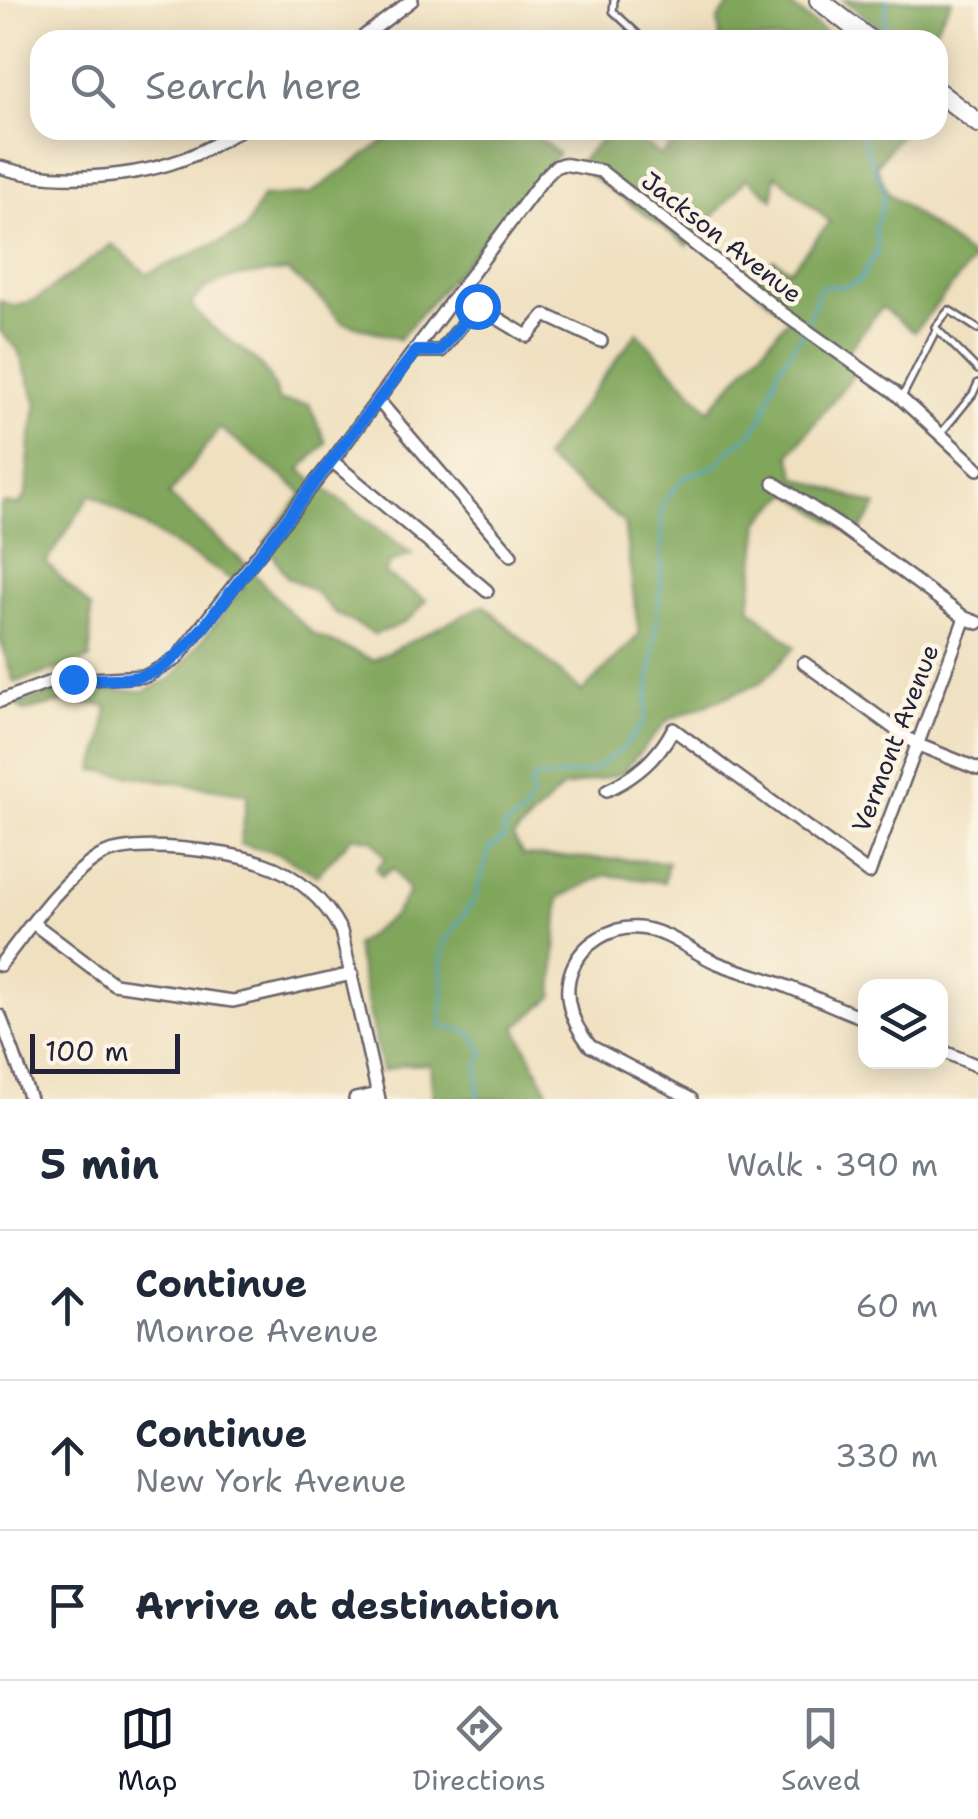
<!DOCTYPE html>
<html lang="en">
<head>
<meta charset="utf-8">
<style>
	:root { --surface:#fff; --page:#f6f6f7; --text:#1f2937; --muted:#747a83; --line:#e0e1e3; --accent:#111827 }
	body { margin:0; font-family:"Shantell Sans",sans-serif; background:var(--page); color:var(--text) }
	.controls { position:absolute; right:30px; bottom:30px; display:grid; overflow:hidden; border-radius:20px; box-shadow:0 5px 25px #0003 }
	.controls button { width:90px; height:90px; display:grid; place-items:center; padding:0; border:0; border-bottom:2px solid var(--line); background:var(--surface); color:var(--text); font:50px sans-serif }
	.scale { position:absolute; left:30px; bottom:25px; width:150px; box-sizing:border-box; padding-left:10px; border:5px solid #22223b; border-top:0; font-size:28px; line-height:35px; white-space:nowrap; color:#22223b; -webkit-text-stroke:8px #fcf5e5; paint-order:stroke }
	.stop { position:absolute; width:30px; height:30px; margin:-22px; border:8px solid #1a73e8; border-radius:50%; background:#fff }
	.stop.end { background:#1a73e8; border-color:#fff; box-shadow:0 2px 10px #0008 }
	.list { margin:0; padding:0; list-style:none }
	h2 { display:flex; justify-content:space-between; align-items:center; height:130px; margin:0; padding:0 40px; font-size:42px }
	h2 small { font-size:32px; font-weight:400; color:var(--muted) }
	.list li { display:grid; grid-template-columns:65px 1fr auto; gap:30px; align-items:center; box-sizing:border-box; height:150px; padding:0 40px; border-top:2px solid var(--line) }
	.list b { display:block; font-size:38px; white-space:nowrap }
	.list p { margin:0; font-size:32px; white-space:nowrap; color:var(--muted) }
	.list em { font-size:32px; font-style:normal; color:var(--muted) }
	.icon { flex:none; width:55px; height:55px; fill:none; stroke:currentColor; stroke-width:2; stroke-linecap:round; stroke-linejoin:round }
	.map { position:relative; flex:none; width:978px; height:1099px; overflow:hidden }
	.search { position:absolute; background:var(--surface); box-shadow:0 5px 25px #0003; left:30px; right:30px; top:30px; height:110px; display:flex; align-items:center; gap:25px; box-sizing:border-box; padding:0 35px; border-radius:30px; color:var(--muted); font-size:38px }
	.sheet { height:580px; background:var(--surface) }
	nav { display:flex; justify-content:space-around; align-items:center; box-sizing:border-box; height:140px; border-top:2px solid var(--line); background:var(--surface); font-size:28px; color:var(--muted) }
	nav a { display:grid; justify-items:center; gap:5px }
	nav .on { color:var(--accent) }
	.map>svg:first-child { display:block }
</style>
</head>
<body>
<div class="map">
<svg width="978" height="1099" viewBox="0 0 978 1099">
	<rect width="100%" height="100%" fill="#fcf5e5"/>
	<filter id="ink" filterUnits="userSpaceOnUse"><feTurbulence type="fractalNoise" baseFrequency=".01" numOctaves="2"/><feDisplacementMap in="SourceGraphic" scale="20" xChannelSelector="R" yChannelSelector="G"/><feConvolveMatrix kernelMatrix="1 2 1 2 8 2 1 2 1" color-interpolation-filters="sRGB"/></filter>
	<filter id="wash" filterUnits="userSpaceOnUse"><feTurbulence type="fractalNoise" baseFrequency=".0048" numOctaves="4" result="noise"/><feDisplacementMap in="SourceGraphic" scale="40" xChannelSelector="R" yChannelSelector="G"/><feGaussianBlur stdDeviation="2.25" result="paint"/><feColorMatrix in="noise" values="0 0 0 0 0 0 0 0 0 0 0 0 0 0 0 0 0 1.4 0 .05"/><feComposite in="paint" operator="in"/></filter>
	<g filter="url(#wash)">
		<rect width="100%" height="100%" fill="#efe0c0"/>
		<!-- forest -->
		<path fill="#80a65c" stroke="#51644c" stroke-width="2.5" d="M734 0H783L835 40H720L718 19Z
			M843 0H952L928 40H897Z
			M400 130H530L558 154 399 339 342 322 321 299 287 271C255 274 211 274 191 304 209 333 245 345 266 372 272 380 276 392 279 401L309 404 326 443 300 470 412 554 390 563 385 574 426 600C412 621 399 627 374 634L335 613 314 591 287 577 265 542 303 493 220 428 169 495 246 565 291 614 315 635 373 660 484 605 582 692 639 635 624 523 543 458 637 332 709 410 789 318 751 285 774 259 790 270 830 222 775 174 773 199 747 178 688 245 576 165 610 130H624L661 156 679 136V130H904L876 165 888 193 974 259 914 332 882 307 842 358 858 369 790 454 796 477 877 506 856 537 789 493 760 521 750 608 795 647 761 683 668 720 621 774 562 788 513 837 523 855 668 862 664 882 606 875 559 898 553 997 516 1027 552 1099H433L430 1064 403 1065 382 1071 355 945 394 915 409 892 393 868 382 876 376 869 385 858 373 840 353 836 317 875 280 854 240 844 248 794 94 770 103 742 107 706 69 701 24 711 15 704 67 689 145 691 171 679 244 587 91 494 46 563 91 608 90 659 14 683 0 639V507L3 503 19 505 26 495 30 441 37 404 18 350 0 331V301L14 307 37 299 112 244 147 274 245 231 262 197 310 194Z"/>
		<g fill="none" stroke-linecap="round" stroke-linejoin="round">
			<!-- stream -->
			<path stroke="#4da6ca" stroke-width="2.5" d="M884 34 887 0
				M806 325 820 289 826 285 842 287 859 281 878 250 875 227 883 204 884 190 865 146 863 130
				M478 1099V1066L485 1053 470 1032 443 1027 440 1013 444 996 441 962 444 943 475 898 490 849 505 837 503 829 524 813 532 798 530 786 533 779 591 772 623 748 645 721 661 585 662 505 683 478 716 465 730 450 753 432 763 416 778 370 802 332"/>
		</g>
	</g>
	<g filter="url(#ink)">
		<g fill="none" stroke-linecap="round" stroke-linejoin="round">
			<!-- lane casing -->
			<g stroke="#6a646a" stroke-width="10">
				<path id="lane" d="M614 0 613 11 644 40
					M978 329 949 310 935 327 978 370
					M901 399 936 330
					M942 432 973 394 978 383"/>
			</g>
			<!-- street casing -->
			<g stroke="#6a646a" stroke-width="16">
				<path id="street" d="M359 40 412 0
					M0 167C54 185 139 178 191 156 208 149 224 139 240 130
					M416 351H441L477 306 527 336 545 315 601 341
					M378 400 511 555
					M332 461 487 591
					M774 483 843 528 965 618 978 623
					M804 663 916 744 978 769
					M0 701 53 681 146 676 176 659 332 461 542 180 555 167 563 164 601 171 785 315 893 391 978 469
					M607 790C636 777 658 758 673 729L869 873 965 618
					M33 923 114 984 233 1001 352 974
					M0 965C30 927 56 885 97 858 128 837 227 851 262 863 296 874 325 900 341 931L379 1099
					M0 1016 30 1099
					M940 1050 978 1066
					M355 1099 378 1094
					M691 1099 590 1046C573 1024 561 997 572 969 582 944 610 926 639 928 666 930 691 951 715 962 739 972 764 977 788 987 814 997 839 1009 866 1019"/>
			</g>
			<!-- primary casing -->
			<g stroke="#6a646a" stroke-width="22">
				<path id="primary" d="M819 0 870 40
					M938 92 978 123"/>
			</g>
			<!-- lane -->
			<use href="#lane" stroke="#fff" stroke-width="5"/>
			<!-- street -->
			<use href="#street" stroke="#fff" stroke-width="11"/>
			<!-- primary -->
			<use href="#primary" stroke="#fff" stroke-width="18"/>
		</g>
	</g>
	<g fill="none" stroke-linecap="round" stroke-linejoin="round" filter="url(#ink)">
		<!-- route -->
		<path stroke="#1a73e8" stroke-width="12" d="M73 679C149 680 156 682 206 624L416 351H440L477 306"/>
	</g>
	<g text-anchor="middle" dominant-baseline="central" stroke-width="9" stroke-linejoin="round" paint-order="stroke">
		<!-- street labels -->
		<g font-size="25" fill="#22223b" stroke="#fcf5e5">
			<text transform="translate(722 237) rotate(38)">Jackson Avenue</text>
			<text transform="translate(895 738) rotate(-69)">Vermont Avenue</text>
		</g>
	</g>
</svg>
<div class="controls">
<button><svg class="icon" aria-label="layers" viewBox="0 0 24 24"><path d="M12 4l9 5-9 5-9-5zM3 14l9 5 9-5"/></svg></button>
</div>
<div class="scale">100 m</div>
<div class="stop" style="left:477px;top:306px"></div>
<div class="stop end" style="left:73px;top:679px"></div>
<div class="search"><svg class="icon" aria-label="search" viewBox="0 0 24 24"><circle cx="10" cy="10" r="6"/><path d="M15 15l6 6"/></svg>Search here</div>
</div>
<section class="sheet">
<h2>5 min<small>Walk · 390 m</small></h2>
<ul class="list">
<li><svg class="icon" aria-label="ahead" viewBox="0 0 24 24"><path d="M12 20V5M6 11l6-6 6 6"/></svg><div><b>Continue</b><p>Monroe Avenue</p></div><em>60 m</em></li>
<li><svg class="icon" aria-label="ahead" viewBox="0 0 24 24"><path d="M12 20V5M6 11l6-6 6 6"/></svg><div><b>Continue</b><p>New York Avenue</p></div><em>330 m</em></li>
<li><svg class="icon" aria-label="arrive" viewBox="0 0 24 24"><path d="M6 21V4h12l-3 4 3 4H6"/></svg><div><b>Arrive at destination</b></div></li>
</ul>
</section>
<nav>
<a class="on"><svg class="icon" aria-label="map" viewBox="0 0 24 24"><path d="M3 6l6-2 6 2 6-2v14l-6 2-6-2-6 2zM9 4v14M15 6v14"/></svg>Map</a>
<a><svg class="icon" aria-label="directions" viewBox="0 0 24 24"><path d="M12 3l9 9-9 9-9-9zM9 14v-3h6M13 9l2 2-2 2"/></svg>Directions</a>
<a><svg class="icon" aria-label="saved" viewBox="0 0 24 24"><path d="M7 4h10v16l-5-4-5 4z"/></svg>Saved</a>
</nav>
</body>
</html>
